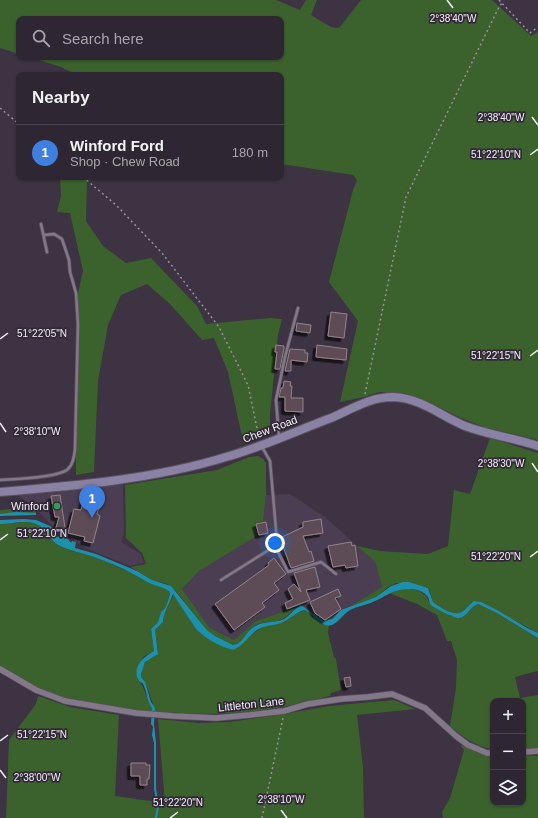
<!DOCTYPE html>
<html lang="en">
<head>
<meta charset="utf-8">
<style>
	:root { --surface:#2e2632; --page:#362e3a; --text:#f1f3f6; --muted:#a7a5ac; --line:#49434d; --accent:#bca0f2 }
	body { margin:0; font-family:Arial,sans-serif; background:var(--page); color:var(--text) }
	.controls { position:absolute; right:12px; bottom:12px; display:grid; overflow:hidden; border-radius:8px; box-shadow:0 1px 3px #0004 }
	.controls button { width:36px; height:36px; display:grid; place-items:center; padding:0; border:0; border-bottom:1px solid var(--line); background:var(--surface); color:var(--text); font:20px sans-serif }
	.you { position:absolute; left:275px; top:543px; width:14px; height:14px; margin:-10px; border:3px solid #fff; border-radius:50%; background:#1a73e8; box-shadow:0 0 0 6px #1a73e833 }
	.badge { display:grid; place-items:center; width:26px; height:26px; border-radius:50%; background:var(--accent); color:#fff; font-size:13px; font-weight:700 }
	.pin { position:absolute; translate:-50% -33px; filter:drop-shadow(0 1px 2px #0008) }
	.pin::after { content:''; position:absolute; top:21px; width:14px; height:12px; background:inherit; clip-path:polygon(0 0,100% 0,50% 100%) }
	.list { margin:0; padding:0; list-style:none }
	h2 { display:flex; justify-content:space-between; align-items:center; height:52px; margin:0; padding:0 16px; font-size:17px }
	h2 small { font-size:13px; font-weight:400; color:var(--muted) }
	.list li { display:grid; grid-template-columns:26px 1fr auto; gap:12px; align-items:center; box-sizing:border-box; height:56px; padding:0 16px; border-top:1px solid var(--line) }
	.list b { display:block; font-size:15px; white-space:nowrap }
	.list p { margin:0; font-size:13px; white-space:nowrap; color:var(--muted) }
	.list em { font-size:13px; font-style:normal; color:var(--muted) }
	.icon { flex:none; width:22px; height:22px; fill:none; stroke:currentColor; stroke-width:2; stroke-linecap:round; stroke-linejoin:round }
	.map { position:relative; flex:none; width:538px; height:818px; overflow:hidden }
	.search { position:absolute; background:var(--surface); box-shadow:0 1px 3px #0004; left:16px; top:16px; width:268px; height:44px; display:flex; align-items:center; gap:10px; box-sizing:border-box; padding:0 14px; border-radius:8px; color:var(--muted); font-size:15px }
	.panel { position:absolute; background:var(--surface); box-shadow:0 1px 3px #0004; left:16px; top:72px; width:268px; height:108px; border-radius:8px }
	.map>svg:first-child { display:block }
</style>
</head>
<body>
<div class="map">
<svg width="538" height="818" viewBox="0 0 538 818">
	<defs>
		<filter id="shadow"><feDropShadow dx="-3.5" dy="3.5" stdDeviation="0" flood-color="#0009"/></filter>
	</defs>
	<rect width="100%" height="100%" fill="#3d3342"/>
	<!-- built -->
	<path fill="#4b3e52" d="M123 484 124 534 121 542 141 554 144 563 130 566 85 548 69 537 60 534 37 510 18 495Z
		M290 494 325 517 375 562 382 587 349 607 341 610 330 620 324 621 301 605 256 621 234 640 210 628 182 589 199 571 257 536 255 523 263 521 266 495Z"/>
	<!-- green -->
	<path fill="#3b612d" d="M0 0H276L300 10 306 0H317L311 15 331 27 339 28 361 0H492L531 36 538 32V440L484 427 461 418 431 403 405 393 380 392 364 397 340 402 358 321 329 282 353 190 357 180 353 175 281 164V75H77L61 67 29 57H281V19H19V54L0 48Z
		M60 177H83L87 180 86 221 103 246 126 263 151 258 197 306 206 324 270 318 282 319 278 335 270 414V432L243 441 228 372 214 338 202 340 170 304 147 284 121 295 108 325 98 381 94 472 76 475V302L83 271 70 213 57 212 61 196Z
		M490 438 538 453V633L481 602 475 601C470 604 467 608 462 612 453 618 440 607 433 602L430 592 427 587 396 583 388 587 376 597 349 607 382 587 375 562 357 546 380 551 428 554 448 546 454 490 470 494Z
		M258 456 263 459 266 463V495L263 521 255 523 257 536 199 571 182 589 210 628 234 640 256 621 296 607C289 615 283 621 272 622 266 622 262 622 256 625 246 630 244 643 233 645L215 636 207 630 175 590 167 584 152 580 131 567 146 564 142 553 126 538 125 485 217 470 249 457Z
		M22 508 35 509 36 513 0 514V510Z
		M23 522C49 522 44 537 60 546 71 551 82 553 94 557 113 564 131 573 150 582 156 585 163 587 169 590L170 595 166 607 161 612 158 622 151 629 154 651 143 657 138 679C146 688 145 699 152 707V713L121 709 64 698 35 688 0 666V524Z
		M407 588 420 591 426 596 431 605 451 616 462 617 472 607 478 604 497 613 538 638V671L515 677 520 698 538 695V748L523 749V701H493V749C476 747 463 737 450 726L456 688 457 660 451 641H447L437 615 417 604 389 593Z
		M174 594 196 629C207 639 219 644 233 650L262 627 285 622 295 614 305 610 324 625H329L328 633 334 657 336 659 341 690 331 693 330 696 283 707 248 712 208 714 155 712C155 708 145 680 141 677 141 670 144 662 149 658 153 655 155 656 158 652L155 630 163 622C163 613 170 602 174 594Z
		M38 696 70 707 119 715 115 796 165 803 158 719 199 723 229 722 278 715 329 706 394 700 415 709 357 715 363 767 364 818H6L9 740 36 704Z
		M460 745 493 754V803H523V755L538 756V818H443L442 812 450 798 464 750Z"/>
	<!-- water -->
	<path fill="#1d91ab" d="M16 512 36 513V515L0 516V514Z
		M24 519 36 520 50 526 59 534 68 539 71 543 72 541 76 542 75 548 96 554 137 571 152 580 171 586 207 630 215 636 233 645C242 644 244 635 251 629 261 620 273 624 284 619 291 615 294 608 301 605L324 621 332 619 341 610 376 597 391 586 403 582H409L428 588 433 602C440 607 453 617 462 612 466 609 470 604 474 601L481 602 497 610 527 628 538 633V638L497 613 478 604C470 606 467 617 459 618 454 618 434 608 431 605 429 603 429 599 428 597 421 588 410 588 400 590 390 592 384 597 375 601 365 606 353 606 345 614 339 619 334 628 325 625 321 624 310 613 305 610 295 612 290 620 281 623 272 626 264 625 257 630 248 637 243 646 233 650 219 646 206 639 196 629L173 594C170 602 163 614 163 622L155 630 158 654 145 662 141 674V677L145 682 151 702 155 708 154 724 156 742V788L159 807 157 818H155L157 807 154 789V743L152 735 153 727 151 724 152 708C146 700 147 691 143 684 141 681 140 683 138 679 132 666 145 656 154 651L151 629 158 622 161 612 166 607 170 594 169 591C163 587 156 586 149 583 144 580 139 577 133 574 121 567 107 562 94 557 82 553 71 551 60 546 48 540 48 527 33 523 23 520 11 524 0 524V520Z"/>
	<!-- building -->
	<path fill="#5d4c55" stroke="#95828b" filter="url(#shadow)" d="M331 312 347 314 344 338 328 336Z
		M297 323 311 325 310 333 296 331Z
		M276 345 284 346V348L280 369H275L277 352H275Z
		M317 345 347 349 346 360 316 357Z
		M290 349 305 350V353H308L307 362 291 360V371H285Z
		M284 381 291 382 290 386H292L291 398H303V412L285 411V397H279L281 388H283Z
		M60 495 66 534 59 532 56 528 59 517H55L51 496Z
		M84 497 91 499 90 501 100 504 97 514 100 516 93 543 84 541 85 537 68 533 74 509 81 510Z
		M321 519 323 533 303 536 309 552 311 551 314 561 291 568 280 538 303 527V522Z
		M266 522 268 533 259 535 256 524Z
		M351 542 352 546 355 545 358 566 346 568 345 565 333 567 328 546Z
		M274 558 286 574 274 583 279 590 262 603 265 607 234 630 215 604 269 565 268 563Z
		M315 567 320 587 306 590 310 600 287 609 285 603 293 599 288 589 294 584 301 592 294 573Z
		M338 589 341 596 335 598 341 609 325 620 315 613 310 602Z
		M350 677 351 686 346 687 344 678Z
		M131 763H146V765H150L149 779H147V785H140V776H131Z"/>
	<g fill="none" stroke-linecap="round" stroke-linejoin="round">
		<!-- lane casing -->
		<g stroke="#5a525e" stroke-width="4">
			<path id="lane" d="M41 224 47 252
				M279 437 276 400 285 357 298 308
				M0 480C15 479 55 478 67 470 73 465 74 457 75 450L78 324 76 293 70 272 69 260 62 239 54 234 44 235
				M275 546 288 572 321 562 336 574
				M221 580 275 546 277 541 270 461 262 447"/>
		</g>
		<!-- street casing -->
		<g stroke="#5a525e" stroke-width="7">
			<path id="street" d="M0 669 36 690 65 701 136 713 173 716 216 718 250 715 284 711 308 704 341 699 368 697 392 694 425 708 456 736 468 745 487 753H493
				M523 752 538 751"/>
		</g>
		<!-- secondary casing -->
		<g stroke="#5a525e" stroke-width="10">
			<path id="secondary" d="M0 492C74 486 155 479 226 457 262 447 296 431 331 418 352 409 370 397 393 397 421 398 441 416 465 426 489 435 514 438 538 446"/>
		</g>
		<!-- path -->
		<path stroke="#98909d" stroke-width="1.5" stroke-dasharray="2 3" stroke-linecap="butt" d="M499 0 530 33 538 27
			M0 108 19 124
			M83 177 116 205 162 253 219 327 248 385 259 438
			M365 394 406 197 499 7 502 3
			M262 818 283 718"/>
		<!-- lane -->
		<use href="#lane" stroke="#837889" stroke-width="2.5"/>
		<!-- street -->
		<use href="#street" stroke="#837889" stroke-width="5.5"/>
		<!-- secondary -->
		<use href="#secondary" stroke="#8982a4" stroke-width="8"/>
	</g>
	<!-- ticks -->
	<path fill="none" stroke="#f4eef8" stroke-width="1.5" d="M447 0 453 8M532 117 538 125M530 155 538 149M0 339 8 333M530 356 538 350M0 423 6 432M532 463 538 472M0 540 8 534M530 557 538 551M0 741 8 735M0 770 6 778M281 810 287 818M170 818 178 812"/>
	<!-- markers -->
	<circle fill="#2e9e5b" stroke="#322937" stroke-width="1.5" cx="57" cy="506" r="4"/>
	<g text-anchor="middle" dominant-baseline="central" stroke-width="3.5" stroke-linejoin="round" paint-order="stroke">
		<!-- street labels -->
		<g font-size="11" fill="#f4eef8" stroke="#322937">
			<text transform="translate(270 429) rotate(-21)">Chew Road</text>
			<text transform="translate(251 704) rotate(-6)">Littleton Lane</text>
		</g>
		<!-- poi labels -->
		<g font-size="11" fill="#f4eef8" stroke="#322937" text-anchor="end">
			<text x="49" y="506">Winford</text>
		</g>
	</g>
	<g font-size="10" text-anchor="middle" fill="#f4eef8" stroke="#322937" stroke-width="3.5" stroke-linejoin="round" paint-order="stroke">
		<text x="453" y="22">2°38'40"W</text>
		<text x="501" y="121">2°38'40"W</text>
		<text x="496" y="158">51°22'10"N</text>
		<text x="42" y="337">51°22'05"N</text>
		<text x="496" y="359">51°22'15"N</text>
		<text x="37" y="435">2°38'10"W</text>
		<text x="501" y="467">2°38'30"W</text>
		<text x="42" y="537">51°22'10"N</text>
		<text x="496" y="560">51°22'20"N</text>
		<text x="42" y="738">51°22'15"N</text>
		<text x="37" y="781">2°38'00"W</text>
		<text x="281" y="803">2°38'10"W</text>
		<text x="178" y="806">51°22'20"N</text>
	</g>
</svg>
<div class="controls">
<button>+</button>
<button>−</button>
<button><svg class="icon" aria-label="layers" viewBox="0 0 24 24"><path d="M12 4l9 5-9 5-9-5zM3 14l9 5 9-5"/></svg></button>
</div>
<div class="you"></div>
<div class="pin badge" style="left:92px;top:518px;background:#3f7fe0">1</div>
<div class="search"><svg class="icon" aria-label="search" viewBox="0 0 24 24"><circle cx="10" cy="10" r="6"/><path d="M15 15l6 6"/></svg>Search here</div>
<section class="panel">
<h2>Nearby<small></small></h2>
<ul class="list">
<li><span class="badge" style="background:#3f7fe0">1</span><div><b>Winford Ford</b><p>Shop · Chew Road</p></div><em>180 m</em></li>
</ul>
</section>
</div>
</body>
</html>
